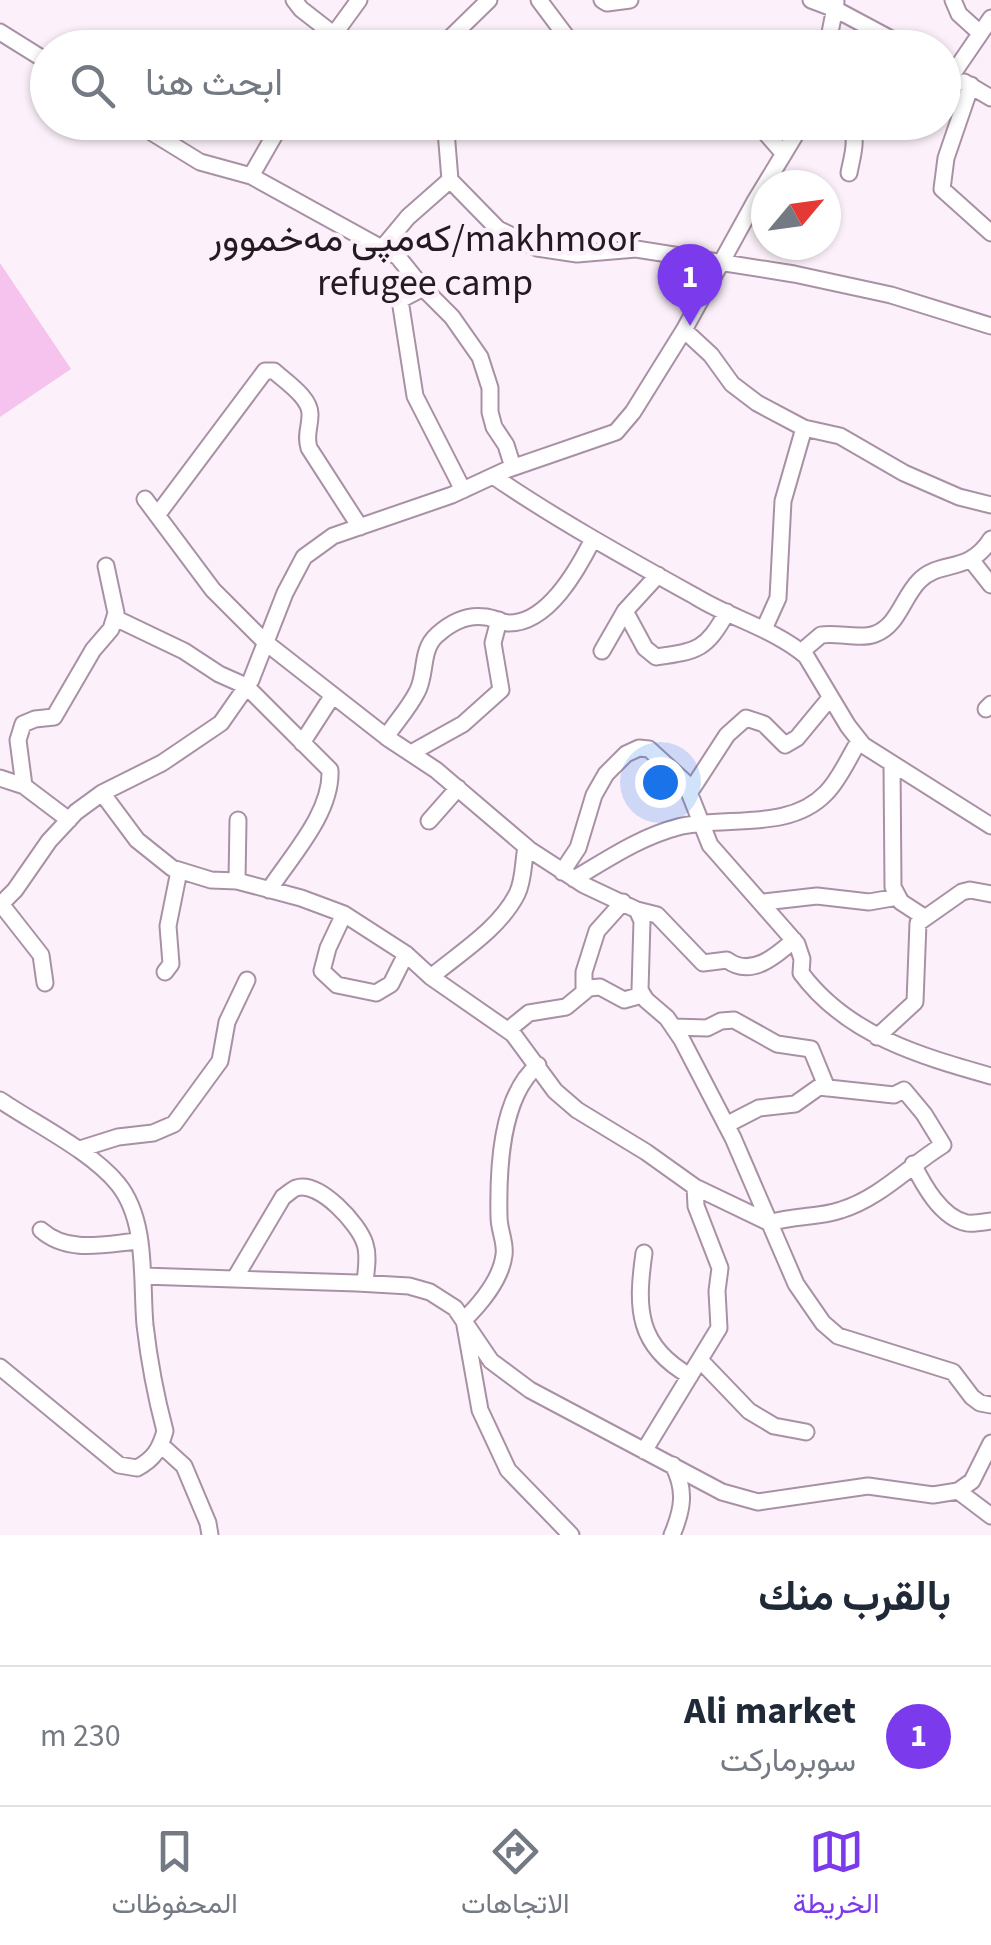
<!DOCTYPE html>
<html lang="ar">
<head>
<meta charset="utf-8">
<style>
	:root { --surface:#fff; --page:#f2f2f3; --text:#1f2937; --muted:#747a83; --line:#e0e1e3; --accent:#7c3aed }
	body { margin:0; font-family:"Source Sans 3",Vazirmatn,sans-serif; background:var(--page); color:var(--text); direction:rtl }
	.compass { position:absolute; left:751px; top:170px; width:90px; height:90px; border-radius:50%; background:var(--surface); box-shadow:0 2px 8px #0004; rotate:61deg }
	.you { position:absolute; left:660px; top:782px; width:35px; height:35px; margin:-25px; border:8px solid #fff; border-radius:50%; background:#1a73e8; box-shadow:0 0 0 15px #1a73e833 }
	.badge { display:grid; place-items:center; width:65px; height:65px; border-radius:50%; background:var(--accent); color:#fff; font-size:32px; font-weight:700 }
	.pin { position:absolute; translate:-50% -82px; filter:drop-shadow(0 2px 5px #0008) }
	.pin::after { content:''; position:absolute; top:52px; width:35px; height:30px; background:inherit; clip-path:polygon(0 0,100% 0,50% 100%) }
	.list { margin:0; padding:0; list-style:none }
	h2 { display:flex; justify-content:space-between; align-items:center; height:130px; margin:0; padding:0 40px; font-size:42px }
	h2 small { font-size:32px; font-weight:400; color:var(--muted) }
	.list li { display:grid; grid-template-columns:65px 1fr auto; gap:30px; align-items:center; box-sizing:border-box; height:140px; padding:0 40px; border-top:2px solid var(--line) }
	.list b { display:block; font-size:38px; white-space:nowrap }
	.list p { margin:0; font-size:32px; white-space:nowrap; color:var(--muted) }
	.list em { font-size:32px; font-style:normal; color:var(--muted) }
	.icon { flex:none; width:55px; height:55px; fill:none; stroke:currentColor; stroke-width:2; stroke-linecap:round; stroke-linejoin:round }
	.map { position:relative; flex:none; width:991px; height:1535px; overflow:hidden; direction:ltr }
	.search { position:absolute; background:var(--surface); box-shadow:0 2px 8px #0004; left:30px; right:30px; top:30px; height:110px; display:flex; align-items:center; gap:25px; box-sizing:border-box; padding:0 35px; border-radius:55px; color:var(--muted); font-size:38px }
	.sheet { height:270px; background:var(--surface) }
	nav { display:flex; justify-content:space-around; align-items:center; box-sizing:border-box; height:140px; border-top:2px solid var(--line); background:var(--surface); font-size:28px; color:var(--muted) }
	nav a { display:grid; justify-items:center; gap:5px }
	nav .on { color:var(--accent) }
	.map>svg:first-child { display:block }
</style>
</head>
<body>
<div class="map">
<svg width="991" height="1535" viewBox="0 0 991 1535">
	<rect width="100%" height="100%" fill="#fcf1fa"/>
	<!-- green -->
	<path fill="#f5c3ed" d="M0 263 71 369 0 417Z"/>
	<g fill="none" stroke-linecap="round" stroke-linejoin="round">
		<!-- minor casing -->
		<g stroke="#a991a5" stroke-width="19">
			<path id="minor" d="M294 0 301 9 351 48
				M539 0 575 48
				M602 0 607 3 630 0
				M811 0 835 9 908 48
				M953 0 959 14 980 33
				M0 32 48 62
				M324 48 359 0
				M445 48 449 39 489 0
				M827 48 836 2
				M952 75 991 18
				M964 82 991 98
				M971 85 946 158 942 189 991 233
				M135 122 200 162 251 176 398 257 423 288 452 317 480 357 490 388V412L494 427 506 445 513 467
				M441 122 446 131 450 180 498 229 537 248 577 254 636 249 794 274 891 295 991 326
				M756 122 784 154
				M847 122C860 136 852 156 849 173
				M251 176 282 122
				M383 247 408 217 450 180
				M423 288 400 300 415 396 463 490
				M684 330 711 355 732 384 757 403 804 428 840 436 904 473 959 497 991 505
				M493 476C559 521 628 559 698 598 733 619 774 629 806 656L848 726 863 745 991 826
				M145 499 213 590 265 642 389 739 436 770 530 850 584 885 637 910 642 921 640 990 646 1000 667 1018 682 1040 733 1138 796 1284 823 1323 838 1336 953 1372 972 1397 980 1403 991 1405
				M158 514 265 371H274C286 382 311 398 310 415 310 428 305 435 309 448L360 527
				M972 561 991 585
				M625 611 645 648 656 657C698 651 706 650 727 612
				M115 618 184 651 219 674 246 686 330 770C332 813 291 856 269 890
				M764 629 778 598 783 501 804 428
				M602 651 625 611 658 575
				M801 652 821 635C838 632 859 640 875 634 898 626 903 597 919 581 940 559 968 575 991 539
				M986 709 991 704
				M386 737C396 722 409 708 417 692 427 674 420 650 437 635 450 623 467 614 486 617 493 618 501 622 508 623 548 624 578 569 593 539
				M302 743 333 695
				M411 753 463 724 501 690 493 643 499 620
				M892 764 893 887 901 902 924 917
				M0 778 24 786 69 820
				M24 786 18 740 23 724 35 719 54 717 93 650 111 629 116 613 106 566
				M690 792 727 735 746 718 764 724 785 745 797 738 830 698
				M102 793 137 840 172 868 211 880 237 881 301 898 344 914 406 954 431 977 513 1034 555 1091 577 1110 646 1152 695 1187 770 1223C794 1215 818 1218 841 1210 880 1198 909 1166 943 1145L924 1114 904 1090 894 1095 819 1087 795 1104 759 1108 726 1125
				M429 821 458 788
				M562 872 578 848 594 795 606 774 626 754 639 748 649 749 685 782 710 845 797 944 802 959 801 973C847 1035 920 1056 991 1076
				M574 879C608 859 640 837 678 827 725 815 789 832 826 793 840 779 849 757 859 741
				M237 881 238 820
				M764 902 817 896 869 902 898 897
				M1 904 41 955 45 983
				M0 905 15 890 49 841 76 812 102 793 162 763 221 723 251 680 285 593 304 557 333 536 452 495 506 470 616 432 633 412 684 330 754 203 803 122
				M637 910 657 915 703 963 727 960C751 978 776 956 794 940
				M344 914 328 948 322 971 337 985 376 993 391 984 406 954
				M165 972 171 964 168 926 179 871
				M431 977C461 952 499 929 517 894 524 880 523 862 526 847
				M584 992V972L597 931 623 902
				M673 1027 707 1028 721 1021 734 1020 777 1044 811 1049 827 1088
				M508 1030 529 1013 566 1007 589 988 600 987 624 1000 642 995
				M877 1037 915 1002 918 923 962 892 970 890 991 894
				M538 1065C500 1097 498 1171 499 1217 499 1230 506 1243 504 1255 501 1280 481 1303 464 1320L480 1410 508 1470 571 1535
				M0 1100C37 1125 91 1151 118 1184 148 1221 141 1281 145 1325 149 1360 156 1397 165 1431 160 1449 154 1459 137 1468L119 1465 0 1367
				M80 1149 118 1137 153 1133 174 1124 220 1061 227 1022 247 980
				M913 1164C923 1184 941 1218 967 1223 973 1224 984 1222 991 1221
				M41 1230C68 1254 105 1244 138 1241
				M644 1253C636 1309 637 1346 690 1376
				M143 1276 357 1283 409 1286 430 1292 455 1308 491 1361 530 1390 722 1492 758 1502 868 1486 933 1495 958 1491 972 1481 991 1443
				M235 1278 283 1197C286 1195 293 1189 296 1188 319 1180 359 1224 365 1244 369 1256 366 1270 365 1283
				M700 1360 749 1411 774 1426 806 1432
				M161 1445 184 1466 208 1523 210 1535
				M644 1451 719 1328 717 1291 720 1268 696 1206 695 1187
				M958 1491 991 1516
				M672 1535C683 1509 686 1490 673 1465"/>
		</g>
		<!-- minor -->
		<use href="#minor" stroke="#fff" stroke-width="15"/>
	</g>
	<g text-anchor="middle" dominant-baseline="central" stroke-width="9" stroke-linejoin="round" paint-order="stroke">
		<!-- quarter labels -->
		<g font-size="38" fill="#241b22" stroke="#fcf1fa">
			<text x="425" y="239">کەمپی مەخموور/makhmoor<tspan x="425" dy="44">refugee camp</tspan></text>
		</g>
	</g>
</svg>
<svg class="compass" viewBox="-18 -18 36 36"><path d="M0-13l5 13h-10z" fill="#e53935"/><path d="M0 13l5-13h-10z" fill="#747a83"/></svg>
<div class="you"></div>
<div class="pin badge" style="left:690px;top:326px">1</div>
<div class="search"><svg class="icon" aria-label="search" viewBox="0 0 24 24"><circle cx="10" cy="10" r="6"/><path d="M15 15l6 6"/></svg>ابحث هنا</div>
</div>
<section class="sheet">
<h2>بالقرب منك<small></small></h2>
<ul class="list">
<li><span class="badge">1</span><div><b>Ali market</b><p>سوبرماركت</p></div><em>230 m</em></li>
</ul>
</section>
<nav>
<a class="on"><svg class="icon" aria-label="map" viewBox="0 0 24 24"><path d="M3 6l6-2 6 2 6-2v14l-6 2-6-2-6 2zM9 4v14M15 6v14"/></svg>الخريطة</a>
<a><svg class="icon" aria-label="directions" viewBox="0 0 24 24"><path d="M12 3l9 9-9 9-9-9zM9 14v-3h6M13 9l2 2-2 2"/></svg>الاتجاهات</a>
<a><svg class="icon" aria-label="saved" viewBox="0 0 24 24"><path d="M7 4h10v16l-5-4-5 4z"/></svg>المحفوظات</a>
</nav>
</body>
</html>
